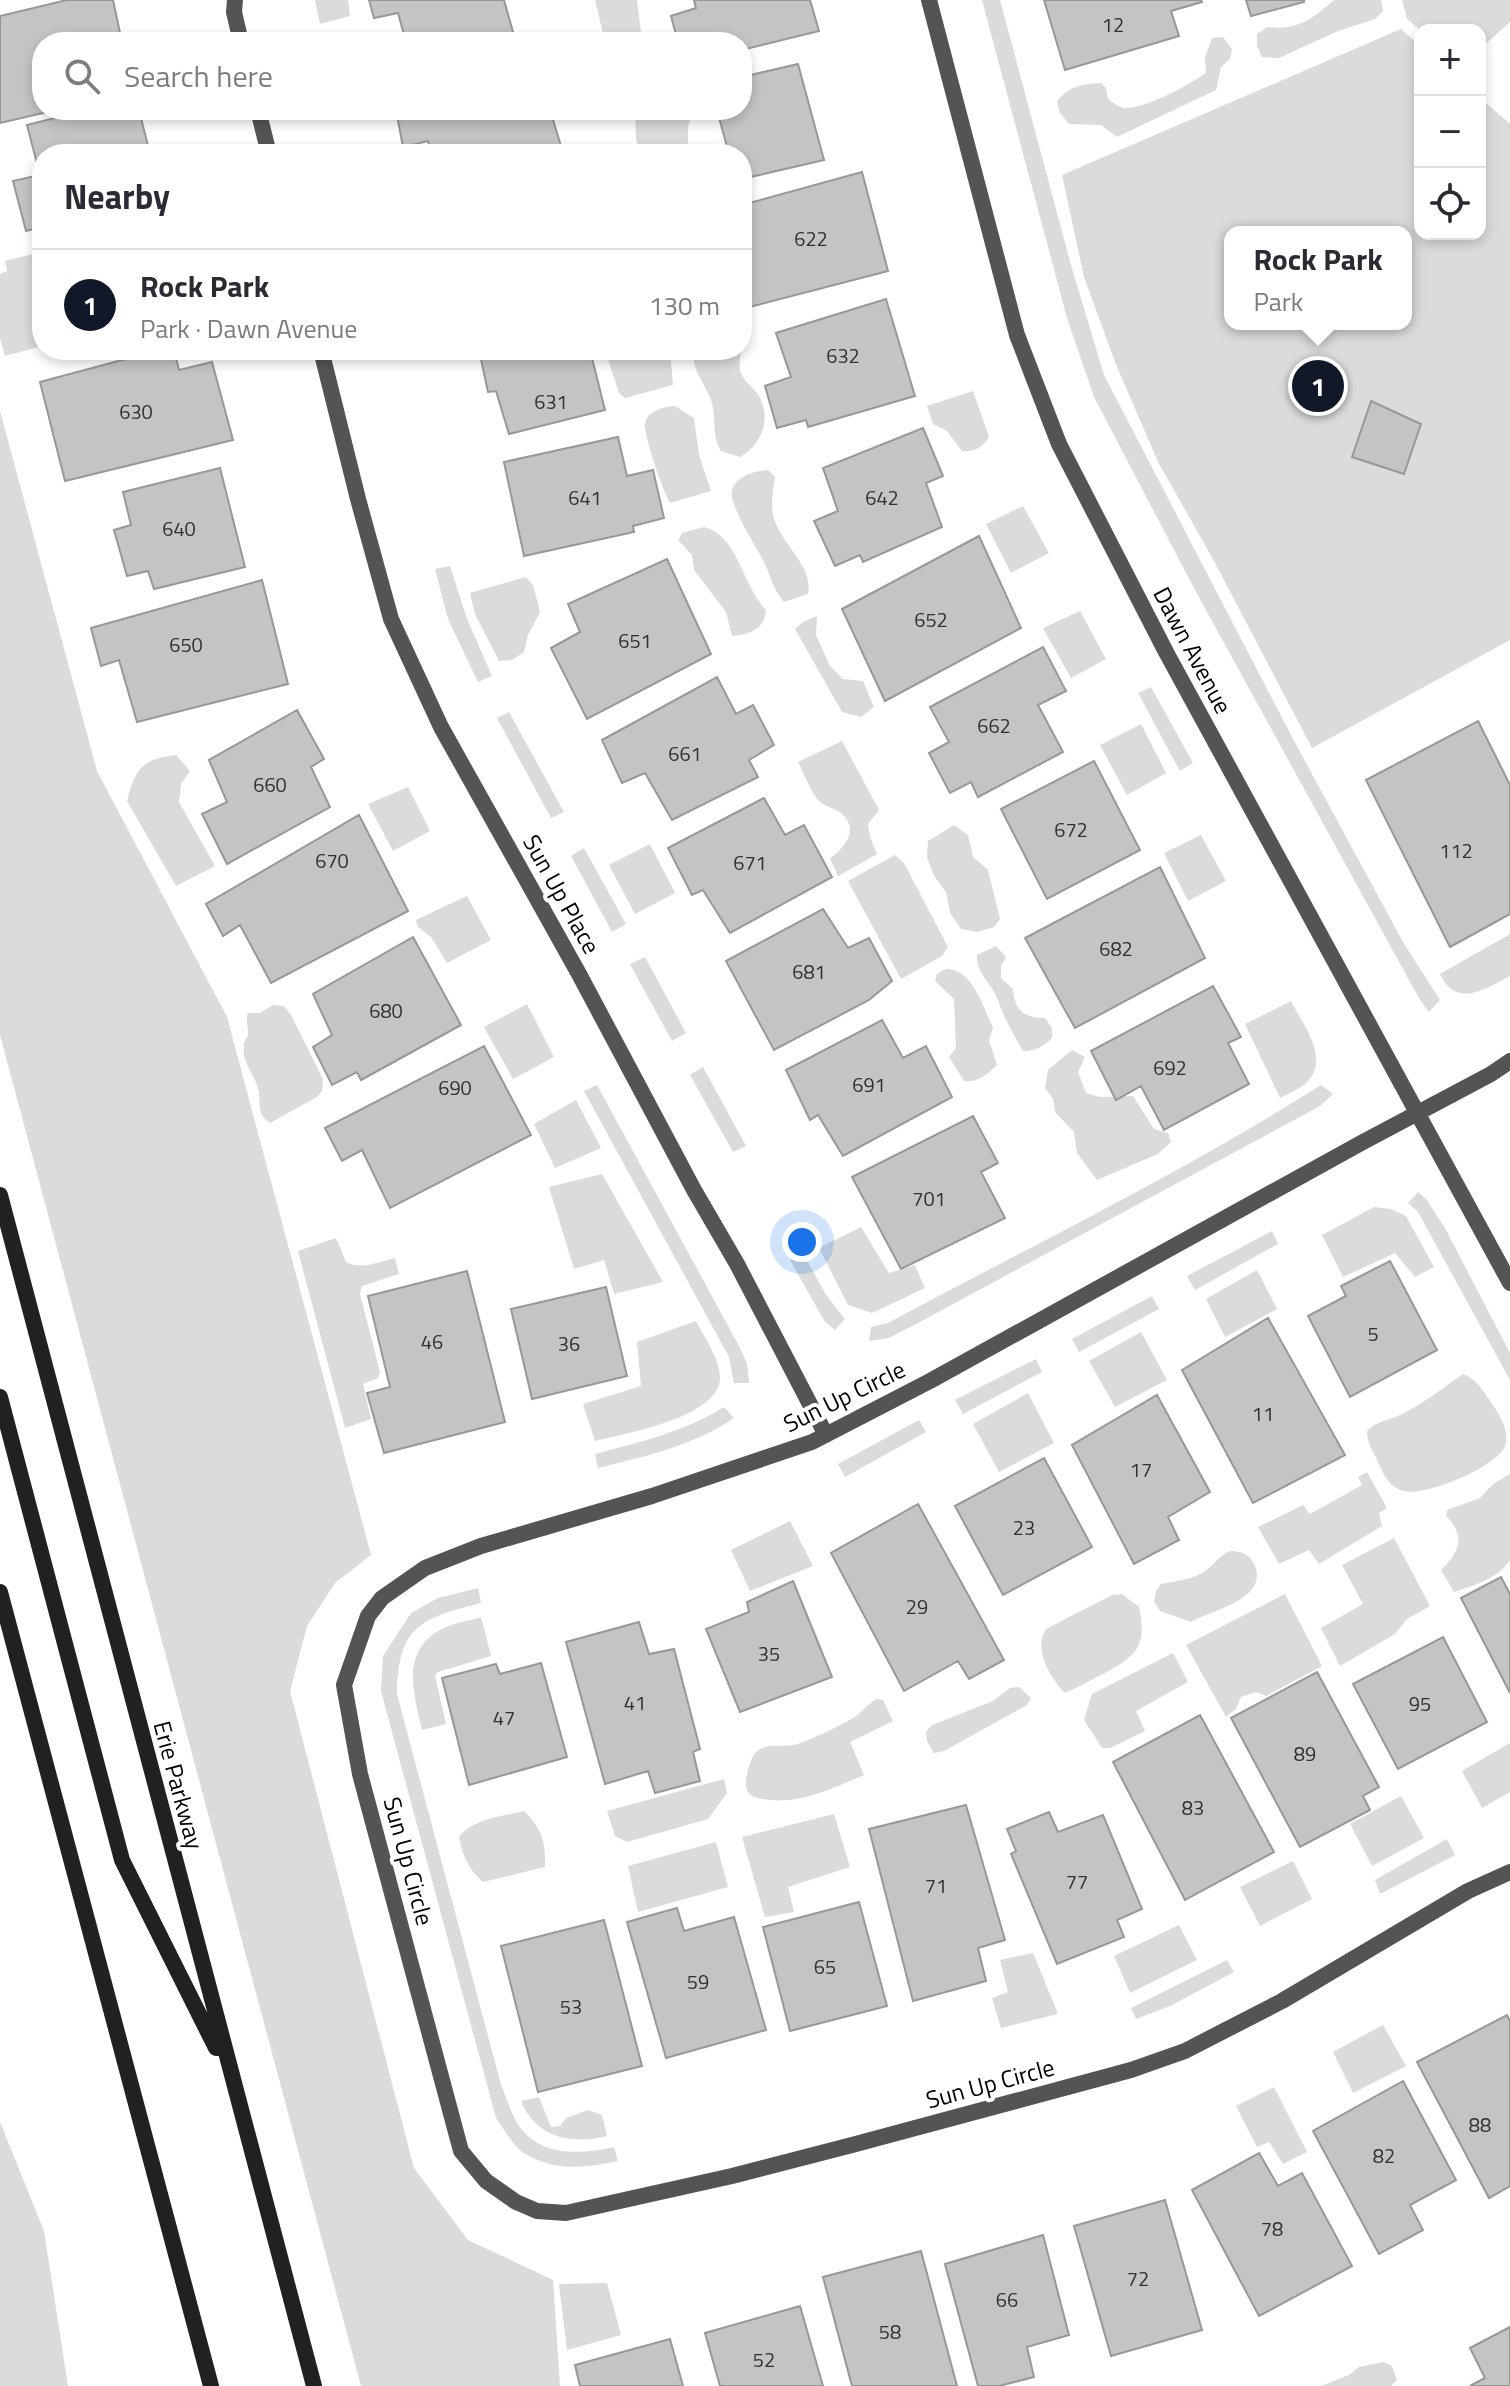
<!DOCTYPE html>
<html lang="en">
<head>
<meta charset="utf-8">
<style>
	:root { --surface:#fff; --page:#f7f7f7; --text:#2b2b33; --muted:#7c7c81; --line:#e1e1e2; --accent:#111827 }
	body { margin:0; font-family:"Titillium Web",sans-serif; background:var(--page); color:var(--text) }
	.controls { position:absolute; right:24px; top:24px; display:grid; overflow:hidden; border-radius:16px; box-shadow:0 4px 12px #0003 }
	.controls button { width:72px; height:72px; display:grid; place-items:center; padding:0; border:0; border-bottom:2px solid var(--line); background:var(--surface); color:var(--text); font:40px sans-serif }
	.you { position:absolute; left:802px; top:1242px; width:28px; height:28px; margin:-20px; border:6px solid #fff; border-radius:50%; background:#1a73e8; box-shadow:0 0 0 12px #1a73e833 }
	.badge { display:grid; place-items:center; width:52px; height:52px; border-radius:50%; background:var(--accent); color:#fff; font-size:26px; font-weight:700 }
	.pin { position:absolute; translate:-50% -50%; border:4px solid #fff; box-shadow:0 2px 8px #0006 }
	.popup { position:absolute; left:1224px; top:226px; width:188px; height:104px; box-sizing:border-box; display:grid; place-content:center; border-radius:16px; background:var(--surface); filter:drop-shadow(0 2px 6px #0005); font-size:26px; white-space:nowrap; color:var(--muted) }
	.popup b { font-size:30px; color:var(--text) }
	.popup::after { content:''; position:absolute; left:50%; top:100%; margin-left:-16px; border:16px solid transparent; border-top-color:var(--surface) }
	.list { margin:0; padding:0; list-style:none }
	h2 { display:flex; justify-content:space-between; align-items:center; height:104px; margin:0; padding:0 32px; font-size:34px }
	h2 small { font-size:26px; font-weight:400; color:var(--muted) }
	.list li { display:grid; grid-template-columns:52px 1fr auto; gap:24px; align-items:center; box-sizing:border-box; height:112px; padding:0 32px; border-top:2px solid var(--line) }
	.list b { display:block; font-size:30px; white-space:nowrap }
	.list p { margin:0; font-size:26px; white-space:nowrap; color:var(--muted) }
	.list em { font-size:26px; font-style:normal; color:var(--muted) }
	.icon { flex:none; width:44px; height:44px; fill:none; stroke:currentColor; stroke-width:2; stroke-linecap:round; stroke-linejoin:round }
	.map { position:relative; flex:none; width:1510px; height:2386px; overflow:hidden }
	.search { position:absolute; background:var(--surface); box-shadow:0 4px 12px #0003; left:32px; top:32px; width:720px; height:88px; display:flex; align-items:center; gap:20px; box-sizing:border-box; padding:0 28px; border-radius:32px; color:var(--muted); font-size:30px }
	.panel { position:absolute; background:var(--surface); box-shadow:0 4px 12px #0003; left:32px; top:144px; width:720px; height:216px; border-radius:32px }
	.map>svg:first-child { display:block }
</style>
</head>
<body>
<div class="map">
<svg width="1510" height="2386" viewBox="0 0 1510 2386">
	<rect width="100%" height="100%" fill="#fff"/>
	<!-- green -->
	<path fill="#dbdbdb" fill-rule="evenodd" d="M315 0H348L350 16 320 24Z
		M595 0H637L641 33 656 42H605Z
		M982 0H1000L1071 265 1104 375 1292 737 1403 942 1440 1000 1429 1012 1420 1000 1195 590 1094 397 1067 318Z
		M1334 0H1381L1383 11 1375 19 1338 31 1279 58 1262 57 1257 46V34L1267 27C1296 31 1313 19 1334 0Z
		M1402 0H1510V22L1480 49V30H1420L1407 19Z
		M1401 29 1420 46V234H1480V98L1510 124V640L1312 748 1213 559 1158 462 1115 362 1084 277 1062 175ZM1230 232H1406V324H1230Z
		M1223 37 1232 49 1230 59 1221 67 1216 90 1117 137 1101 125 1069 124 1060 113 1057 101C1070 86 1081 84 1101 83L1106 88 1108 99C1114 103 1118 107 1125 108 1145 109 1189 85 1206 73L1205 57 1212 38Z
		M635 110H694L688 126V143L673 154H641L636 139Z
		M37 253 42 272V346L5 356 0 338V274L7 271 5 261Z
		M605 350H670L673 385 625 398 619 393Z
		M693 350H741C740 356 739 364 740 370 742 381 754 387 759 396 772 419 761 446 740 457L721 451C711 435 717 417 711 400 704 382 692 370 693 350Z
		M973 391 989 437C982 448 975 452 962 451L947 431 933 424 927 406Z
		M675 406 694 418 699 455 711 491 670 503C663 492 644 436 645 424 647 410 664 407 675 406Z
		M0 411 97 771 227 1017 371 1555 335 1583 307 1626 290 1691 414 2168 468 2240 553 2280 560 2386H361L0 1035Z
		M768 470 775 477C773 489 771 502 773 515 779 543 814 565 808 594L784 602C772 588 770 573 762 558 755 545 728 503 732 490 737 475 755 471 768 470Z
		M1023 506 1049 553 1011 573 986 524Z
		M704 527C738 535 742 585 766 610 765 629 749 635 732 636L726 612 694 570 692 555 678 540 682 533Z
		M450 566 467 619 492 676 478 682 448 619 435 569Z
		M526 577 533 585 540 612 528 635 524 652 512 660 499 661 475 614 470 593Z
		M1080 611 1106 659 1071 678 1043 628Z
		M817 616 816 635 830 666 843 679 863 681 874 707 861 717 842 712 795 629 803 622Z
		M1151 687 1193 763 1180 771 1138 693Z
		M509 712 564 812 551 818 497 718Z
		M1141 724 1166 773 1127 795 1100 745Z
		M842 741 879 810 868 824 870 837 877 854 838 876 830 858C845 848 860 829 841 813 834 808 824 806 819 801 810 791 804 773 798 762Z
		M176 755 190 771 181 784 179 802 215 866 176 886 127 801C135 769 142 759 176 755Z
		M408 787 430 831 393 851 368 804Z
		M954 825 968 835 973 857 988 870 1000 919 994 927 977 932 961 929 950 913 946 892 934 876 927 857 928 841Z
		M1201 835 1226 881 1188 901 1164 853Z
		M650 844 675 893 635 914 609 865Z
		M584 848 626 924 612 932 571 856Z
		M895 855 904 863 948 947 942 956 901 979 848 881Z
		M467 896 491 940 447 963 431 937 418 927 416 920Z
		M1510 934V976C1485 989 1456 1009 1440 974Z
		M996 946 1006 957 1001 966V978L1013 989C1014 1011 1025 1018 1045 1018L1052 1028V1038C1044 1046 1034 1052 1023 1051 1013 1034 1004 1018 998 1000 992 983 976 974 977 955Z
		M645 957 686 1033 672 1041 630 964Z
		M946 969C973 969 983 1007 993 1028L989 1040 997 1065C988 1074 977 1083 964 1081L949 1057 956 1048 954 999 935 981 937 974Z
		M1291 1001C1302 1023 1331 1059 1307 1082 1300 1089 1289 1093 1280 1098L1245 1024Z
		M527 1004 554 1057 513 1079 484 1027Z
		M273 1005 284 1006 291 1015 323 1079 322 1091 317 1097 270 1123C255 1113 262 1103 258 1088 254 1074 241 1061 244 1045 245 1036 248 1041 248 1032 248 1024 245 1021 248 1013H260Z
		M1072 1050 1085 1057 1078 1072 1086 1093 1100 1097 1133 1096 1154 1129 1168 1133 1171 1142 1158 1154 1097 1180 1077 1153 1074 1132 1055 1112 1053 1099 1045 1088 1048 1070Z
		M703 1067 746 1146 733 1152 690 1075Z
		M597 1085 739 1346 747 1363 749 1383H734L729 1357 584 1091Z
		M1321 1085 1333 1094 1320 1106 918 1323 889 1338 869 1341 871 1327 888 1323C1033 1245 1182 1173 1321 1085Z
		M576 1100 601 1148 555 1168 534 1124Z
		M602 1174 663 1282 614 1294 604 1260 574 1269 549 1187Z
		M1418 1192 1427 1200 1446 1230 1510 1353V1380L1418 1212 1408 1203Z
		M1374 1207 1391 1209 1406 1216 1434 1267 1415 1277 1395 1253 1343 1277 1322 1235Z
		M861 1227 889 1273 915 1265 925 1288 872 1313 848 1305 819 1248Z
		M1272 1231 1278 1244 1195 1290 1187 1276Z
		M336 1238 346 1262C361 1270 379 1262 395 1258L399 1274 362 1286 360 1294 380 1372 378 1378 363 1384 371 1419 345 1428 298 1251Z
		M803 1253 826 1295 845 1319 835 1330 825 1322 790 1260Z
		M1257 1270 1277 1309 1225 1337 1206 1299Z
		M1152 1296 1159 1309 1079 1352 1072 1339Z
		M696 1321C704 1337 720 1359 720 1377 721 1417 626 1433 595 1441L583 1404 641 1386 637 1342Z
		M1141 1332 1167 1380 1115 1407 1089 1361Z
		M1036 1359 1042 1372 963 1414 955 1400Z
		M1463 1374C1477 1379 1484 1392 1492 1404 1500 1415 1509 1431 1506 1444 1500 1466 1425 1497 1404 1491 1388 1487 1383 1473 1377 1460 1372 1450 1367 1441 1367 1431 1377 1420 1389 1421 1402 1414 1424 1403 1443 1388 1463 1374Z
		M1028 1393 1054 1443 999 1472 973 1424Z
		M724 1407 734 1418C693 1446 646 1456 598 1468L595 1454C640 1442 684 1432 724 1407Z
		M919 1420 926 1432 845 1477 838 1464Z
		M1367 1472 1387 1508 1379 1513 1382 1526 1319 1564 1309 1550 1279 1564 1258 1527 1303 1505 1310 1514 1362 1485 1358 1477Z
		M1510 1474V1560C1499 1578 1473 1586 1454 1592L1441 1570C1460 1552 1466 1536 1446 1516L1447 1510 1480 1498 1493 1484Z
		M790 1521 813 1566 750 1591 731 1550Z
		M1394 1538 1430 1606 1407 1619 1395 1634 1340 1666 1321 1628 1363 1604 1342 1565Z
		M1230 1551C1241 1551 1250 1554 1255 1566 1268 1600 1211 1610 1191 1622L1160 1611 1154 1602 1156 1591 1161 1584C1175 1581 1193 1580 1205 1571 1215 1564 1218 1556 1230 1551Z
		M478 1588 481 1603C421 1618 398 1626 397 1694L501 2085C507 2098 511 2114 519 2126 542 2158 581 2154 614 2147L618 2161C586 2168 554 2172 524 2153 513 2146 504 2129 496 2118L381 1691 383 1656 411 1613 438 1598Z
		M1122 1594 1139 1607C1147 1645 1138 1655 1105 1673 1092 1679 1079 1687 1065 1693 1050 1678 1033 1649 1046 1629L1112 1595Z
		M1285 1594 1322 1666 1266 1696 1256 1692 1241 1697 1236 1709 1226 1717 1186 1645Z
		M481 1617 491 1656 438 1672 435 1676 446 1724 422 1730C413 1692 400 1649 444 1628 455 1622 470 1621 481 1617Z
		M1173 1653 1188 1682 1136 1711 1145 1731 1110 1748H1102L1084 1720 1092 1694Z
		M1019 1687 1031 1698 1027 1705 944 1751 934 1753 927 1741 926 1732 932 1725 993 1701 1010 1688Z
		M877 1699 883 1700 893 1721 850 1742 864 1775C831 1789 795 1807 758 1798 749 1796 745 1791 746 1781 747 1772 750 1759 756 1752 766 1742 786 1748 798 1744 816 1737 836 1728 853 1718 862 1713 867 1704 877 1699Z
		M1510 1743V1792L1482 1808 1462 1771Z
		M724 1779 727 1793 708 1819 627 1842 615 1836 607 1811Z
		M1401 1796 1424 1838 1372 1866 1350 1824Z
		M524 1811C542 1828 546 1843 545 1867L483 1882C468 1868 463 1857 459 1837 472 1819 504 1816 524 1811Z
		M834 1814 850 1867 788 1887 794 1912 765 1917 742 1837Z
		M1447 1839 1455 1855 1380 1894 1375 1880Z
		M716 1842 728 1887 638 1912 628 1866Z
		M1293 1861 1312 1899 1260 1926 1240 1887Z
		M1179 1925 1197 1960 1130 1993 1114 1956Z
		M1033 1953 1058 2014 1001 2028 992 1998 1008 1992 1000 1960Z
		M1227 1960 1234 1972 1170 2006 1136 2019 1131 2008Z
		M1383 2025 1406 2066 1353 2093 1333 2052Z
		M1274 2087 1307 2152 1283 2164 1269 2142 1257 2147 1236 2106Z
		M539 2097 551 2127 560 2126 566 2118 588 2110 602 2115 607 2136C572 2145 536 2138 521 2101Z
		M0 2122 44 2231 68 2386H0Z
		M607 2283 621 2335 567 2350 559 2284Z
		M1383 2362 1392 2366 1397 2380 1391 2386H1321L1349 2375 1359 2367Z"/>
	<!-- building -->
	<path fill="#c4c4c4" stroke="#989898" stroke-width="2" d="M67 0H113L122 42H42V110H56L0 123V16Z
		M369 0H504L515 39 502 42H406L398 13 374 18Z
		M694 0H810L819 31 742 50V42H678L671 16 696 8Z
		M1044 0H1201L1202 2 1171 11 1179 36 1065 70Z
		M1246 0H1304V2L1251 16Z
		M798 64 824 160 742 179V154H729L717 110H742V77Z
		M87 110H139L150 154H42V227L26 231 13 181 40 175 27 125Z
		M396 110H550L561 146 534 154H432L428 141 403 147Z
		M862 172 888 271 742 309V205Z
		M886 299 915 396 808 427 806 420 777 428 765 386 791 377 776 333Z
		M159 350H174L179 370 212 362 233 440 65 481 40 382Z
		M479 350H590L605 410 509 434 496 391 488 392Z
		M1371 401 1421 424 1404 474 1352 457Z
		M923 428 943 476 926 483 942 527 863 562 860 555 835 566 814 521 838 511 823 468Z
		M618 437 627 476 653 470 664 518 633 526 634 532 524 556 504 462Z
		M220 468 245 567 154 589 148 571 127 576 114 530 131 525 123 492Z
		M979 536 1021 628 885 701 842 609Z
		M667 559 711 654 587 719 551 648 580 632 568 604Z
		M262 580 288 684 137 722 119 660 101 666 91 628Z
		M1043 647 1066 691 1038 705 1063 752 978 797 971 782 950 793 929 753 949 742 930 707Z
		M717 677 736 714 753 705 774 745 749 760 758 777 672 820 645 773 622 783 602 740Z
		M297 710 324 759 311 767 330 807 227 864 202 814 227 802 209 760Z
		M1478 721 1510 785V914L1450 947 1366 780Z
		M1094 761 1140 850 1047 899 1001 809Z
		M764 798 785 835 804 825 832 877 730 933 703 890 692 895 668 848Z
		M359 815 408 911 271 983 240 925 223 936 206 904Z
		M1160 867 1205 958 1075 1028 1025 938Z
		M823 909 848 948 869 938 892 981 869 1000 774 1050 726 961Z
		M413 937 461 1025 361 1080 357 1072 332 1085 313 1047 332 1035 313 994Z
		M1213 986 1241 1037 1228 1043 1249 1084 1164 1130 1141 1086 1116 1100 1091 1051Z
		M882 1020 903 1058 926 1046 952 1097 843 1156 818 1115 810 1120 786 1070Z
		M484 1046 531 1135 390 1208 362 1150 342 1161 325 1128Z
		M973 1116 998 1163 981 1172 1005 1218 901 1269 852 1177Z
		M1390 1261 1437 1350 1350 1397 1308 1316 1346 1296 1341 1286Z
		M467 1271 505 1422 384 1453 367 1393 390 1387 368 1296Z
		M606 1287 627 1376 532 1399 511 1309Z
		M1268 1318 1345 1455 1253 1503 1182 1370Z
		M1157 1395 1210 1492 1168 1517 1179 1540 1134 1564 1072 1445Z
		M1044 1458 1092 1547 1003 1595 955 1506Z
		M918 1504 1004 1660 969 1679 958 1661 904 1691 831 1553Z
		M1501 1577 1510 1594V1693L1461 1598Z
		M793 1581 832 1677 740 1712 706 1629 749 1612 747 1602Z
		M639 1622 649 1654 674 1649 700 1749 693 1752 700 1781 655 1793 648 1771 605 1784 566 1642Z
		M1443 1637 1487 1722 1398 1769 1353 1684Z
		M541 1663 567 1757 469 1785 442 1678 496 1664 500 1674Z
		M1317 1672 1379 1787 1363 1796 1370 1810 1300 1847 1231 1718Z
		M1200 1715 1274 1852 1185 1900 1113 1762Z
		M966 1805 1005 1940 978 1948 986 1981 913 2001 869 1829Z
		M1049 1812 1058 1832 1103 1815 1142 1909 1117 1920 1124 1937 1057 1964 1011 1854 1016 1851 1007 1829Z
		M859 1902 887 2006 790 2031 763 1927Z
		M677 1908 684 1931 734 1917 766 2030 666 2058 627 1922Z
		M604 1920 642 2066 538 2092 501 1946Z
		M1507 2015 1510 2021V2186L1489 2198 1417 2062Z
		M1403 2081 1456 2180 1410 2205 1423 2230 1379 2254 1313 2131Z
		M1259 2153 1278 2186 1302 2173 1352 2266 1259 2316 1192 2190Z
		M1165 2200 1202 2330 1111 2356 1074 2226Z
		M1043 2235 1069 2335 1027 2347 1034 2377 999 2386H978L945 2264Z
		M921 2251 957 2386H852L823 2277Z
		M800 2306 823 2386H720L705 2333Z
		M1510 2327V2386H1470L1485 2378 1470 2348Z
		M670 2339 683 2386H580L575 2365Z"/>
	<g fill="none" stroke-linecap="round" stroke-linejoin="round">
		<!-- street -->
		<path stroke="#545454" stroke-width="16" d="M235 0 234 12 241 42
			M929 0 1017 335 1059 444 1166 652 1510 1283
			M258 110 269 154
			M321 350 358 499 391 619 441 727 579 974 694 1190 737 1264 826 1435
			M1510 1061 1491 1074 1363 1142 930 1381 812 1442 652 1496 481 1546 425 1568 382 1598 368 1616 344 1685 360 1774 461 2151 486 2181 516 2202 537 2211 566 2213 732 2176 852 2145 1131 2070 1185 2051 1282 2001 1468 1891 1510 1872"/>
		<!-- secondary -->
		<path stroke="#212121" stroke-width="16" d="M0 1195 314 2386
			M0 1397 122 1860 216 2048
			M0 1592 211 2386"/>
	</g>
	<g text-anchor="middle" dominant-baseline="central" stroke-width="8" stroke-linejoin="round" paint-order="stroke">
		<!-- number labels -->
		<g font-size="20" fill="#313131">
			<text x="1113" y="24">12</text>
			<text x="811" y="238">622</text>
			<text x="843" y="355">632</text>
			<text x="551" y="401">631</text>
			<text x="136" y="411">630</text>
			<text x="585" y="497">641</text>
			<text x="882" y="497">642</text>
			<text x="179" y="528">640</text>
			<text x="931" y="619">652</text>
			<text x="635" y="640">651</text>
			<text x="186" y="644">650</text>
			<text x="994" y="725">662</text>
			<text x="685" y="753">661</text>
			<text x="270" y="784">660</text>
			<text x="1071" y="829">672</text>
			<text x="1456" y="850">112</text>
			<text x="332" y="860">670</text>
			<text x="750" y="862">671</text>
			<text x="1116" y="948">682</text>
			<text x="809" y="971">681</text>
			<text x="386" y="1010">680</text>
			<text x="1170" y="1067">692</text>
			<text x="869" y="1084">691</text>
			<text x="455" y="1087">690</text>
			<text x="929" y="1198">701</text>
			<text x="1373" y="1333">5</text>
			<text x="432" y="1341">46</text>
			<text x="569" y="1343">36</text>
			<text x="1263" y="1413">11</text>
			<text x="1141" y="1469">17</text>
			<text x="1024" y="1527">23</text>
			<text x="917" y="1606">29</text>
			<text x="769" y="1653">35</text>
			<text x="635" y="1702">41</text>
			<text x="1420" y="1703">95</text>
			<text x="504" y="1717">47</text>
			<text x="1305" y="1753">89</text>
			<text x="1193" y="1807">83</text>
			<text x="1077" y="1881">77</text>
			<text x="936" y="1885">71</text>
			<text x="825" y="1966">65</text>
			<text x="698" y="1981">59</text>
			<text x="571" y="2006">53</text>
			<text x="1480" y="2124">88</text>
			<text x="1384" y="2155">82</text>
			<text x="1272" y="2228">78</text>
			<text x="1138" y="2278">72</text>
			<text x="1007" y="2299">66</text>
			<text x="890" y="2331">58</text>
			<text x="764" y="2359">52</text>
		</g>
		<!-- street labels -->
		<g font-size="24" fill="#000" stroke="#fff">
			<text transform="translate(1193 650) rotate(62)">Dawn Avenue</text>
			<text transform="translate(562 894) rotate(61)">Sun Up Place</text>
			<text transform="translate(844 1396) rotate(-26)">Sun Up Circle</text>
			<text transform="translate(179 1785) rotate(75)">Erie Parkway</text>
			<text transform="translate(409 1861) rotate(75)">Sun Up Circle</text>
			<text transform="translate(990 2083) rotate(-15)">Sun Up Circle</text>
		</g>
	</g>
</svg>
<div class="controls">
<button>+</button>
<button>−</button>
<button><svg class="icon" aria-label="locate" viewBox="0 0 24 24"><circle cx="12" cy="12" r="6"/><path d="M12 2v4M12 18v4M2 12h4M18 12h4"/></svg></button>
</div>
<div class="you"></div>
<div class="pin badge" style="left:1318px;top:386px">1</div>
<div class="popup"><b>Rock Park</b>Park</div>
<div class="search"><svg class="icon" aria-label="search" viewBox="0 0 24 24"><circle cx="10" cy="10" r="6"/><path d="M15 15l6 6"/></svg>Search here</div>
<section class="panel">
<h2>Nearby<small></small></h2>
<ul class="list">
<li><span class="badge">1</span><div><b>Rock Park</b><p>Park · Dawn Avenue</p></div><em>130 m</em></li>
</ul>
</section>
</div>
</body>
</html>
